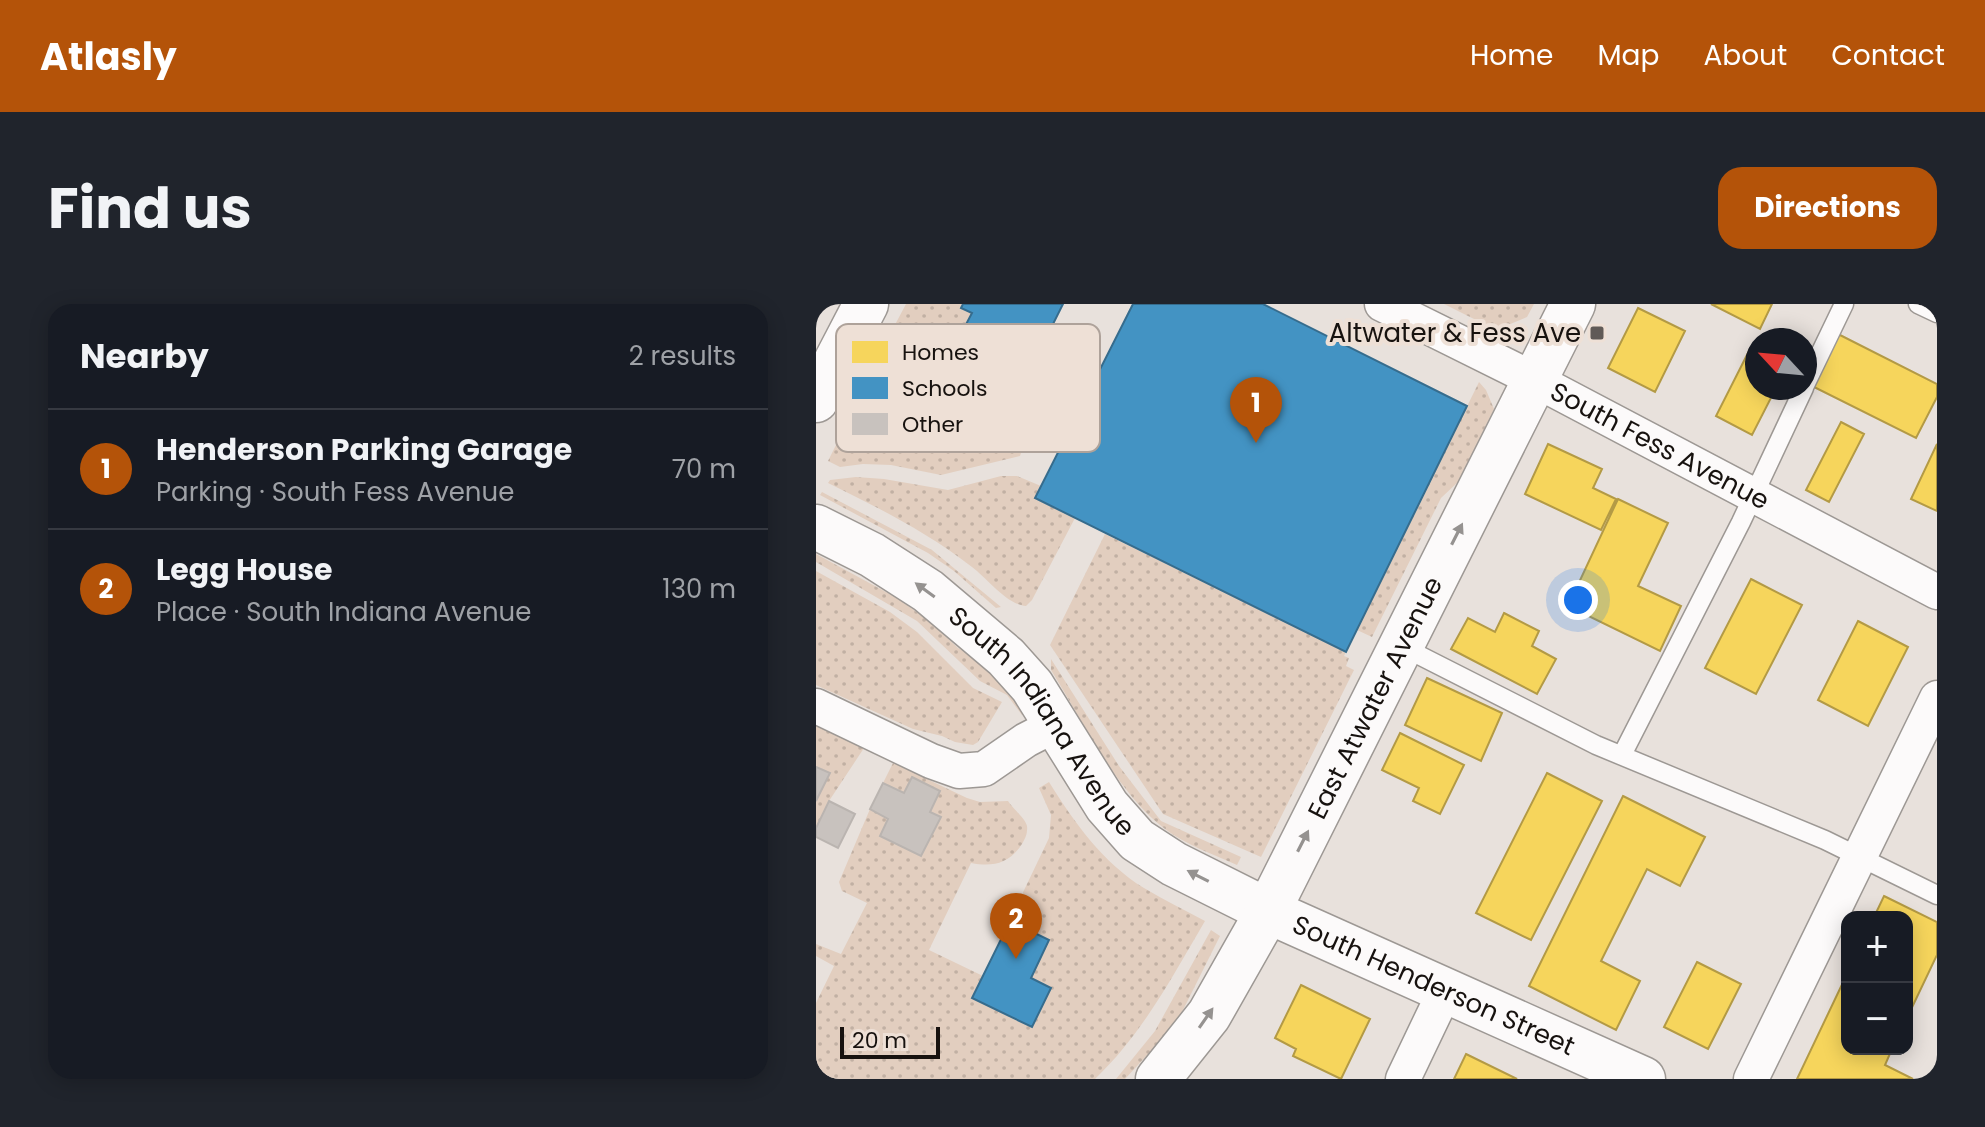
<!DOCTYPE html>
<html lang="en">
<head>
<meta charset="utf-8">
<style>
	:root { --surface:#171b24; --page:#20242c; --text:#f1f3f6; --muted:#9ea1a6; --line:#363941; --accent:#b45309 }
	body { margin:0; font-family:Poppins,sans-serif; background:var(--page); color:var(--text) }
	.controls { position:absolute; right:24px; bottom:24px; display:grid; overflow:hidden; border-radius:16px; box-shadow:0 4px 20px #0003 }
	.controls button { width:72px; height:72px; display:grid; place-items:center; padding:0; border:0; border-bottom:2px solid var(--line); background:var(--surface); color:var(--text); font:40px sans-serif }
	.compass { position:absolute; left:929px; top:24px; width:72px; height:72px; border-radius:50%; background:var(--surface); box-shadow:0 4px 20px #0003; rotate:296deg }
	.scale { position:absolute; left:24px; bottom:20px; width:100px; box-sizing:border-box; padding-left:8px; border:4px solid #17120f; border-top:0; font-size:22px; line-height:28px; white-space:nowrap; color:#17120f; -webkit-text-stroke:6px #eee0d6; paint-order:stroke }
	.you { position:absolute; left:762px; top:296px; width:28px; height:28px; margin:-20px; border:6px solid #fff; border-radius:50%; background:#1a73e8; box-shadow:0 0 0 12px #1a73e833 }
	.badge { display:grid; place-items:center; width:52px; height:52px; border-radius:50%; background:var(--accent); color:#fff; font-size:26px; font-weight:700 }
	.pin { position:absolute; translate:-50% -66px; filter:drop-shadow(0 2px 4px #0008) }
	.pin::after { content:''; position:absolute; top:42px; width:28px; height:24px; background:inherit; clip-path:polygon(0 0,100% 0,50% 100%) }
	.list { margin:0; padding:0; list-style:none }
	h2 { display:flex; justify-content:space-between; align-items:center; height:104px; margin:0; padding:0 32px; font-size:34px }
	h2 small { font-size:26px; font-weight:400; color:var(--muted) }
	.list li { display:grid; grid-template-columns:52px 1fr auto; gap:24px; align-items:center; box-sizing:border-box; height:120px; padding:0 32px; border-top:2px solid var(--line) }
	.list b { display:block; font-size:30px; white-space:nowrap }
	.list p { margin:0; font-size:26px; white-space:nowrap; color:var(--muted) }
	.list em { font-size:26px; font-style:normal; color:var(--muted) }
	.map { position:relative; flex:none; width:1121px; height:775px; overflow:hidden; border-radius:24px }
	header { display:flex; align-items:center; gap:48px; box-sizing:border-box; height:112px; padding:0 40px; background:var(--accent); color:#fff }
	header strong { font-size:38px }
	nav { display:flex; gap:44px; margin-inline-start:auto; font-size:28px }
	.intro { display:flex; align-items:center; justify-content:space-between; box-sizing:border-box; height:192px; padding:0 48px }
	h1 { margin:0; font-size:56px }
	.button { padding:20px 36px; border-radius:24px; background:var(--accent); color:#fff; font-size:28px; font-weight:700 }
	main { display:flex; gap:48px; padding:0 48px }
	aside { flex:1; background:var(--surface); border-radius:24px; box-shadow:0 4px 20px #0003 }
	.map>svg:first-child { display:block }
</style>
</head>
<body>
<header>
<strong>Atlasly</strong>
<nav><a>Home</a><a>Map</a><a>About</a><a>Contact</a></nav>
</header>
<div class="intro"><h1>Find us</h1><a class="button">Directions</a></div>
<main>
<aside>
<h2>Nearby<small>2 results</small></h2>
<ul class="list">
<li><span class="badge">1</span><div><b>Henderson Parking Garage</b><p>Parking · South Fess Avenue</p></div><em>70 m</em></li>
<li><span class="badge">2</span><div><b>Legg House</b><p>Place · South Indiana Avenue</p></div><em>130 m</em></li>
</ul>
</aside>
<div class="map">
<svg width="1121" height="775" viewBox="0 0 1121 775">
	<defs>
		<pattern id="grass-dots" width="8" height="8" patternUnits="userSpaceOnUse" patternTransform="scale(2)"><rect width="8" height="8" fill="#e2cebf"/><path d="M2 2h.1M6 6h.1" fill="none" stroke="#c1b0a3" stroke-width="1.8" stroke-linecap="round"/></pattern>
	</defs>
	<rect width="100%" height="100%" fill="#e8e1dc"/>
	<!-- grass -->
	<path fill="url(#grass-dots)" d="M90 0H147L146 4 156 9 216 62 226 43 248 55 227 95 116 37 101 67 64 49Z
		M628 0H718L711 13 680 26Z
		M58 65 93 82 85 98 184 148 188 141 205 149 204 152 125 171 75 161 47 160 24 163 12 157Z
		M663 78 670 86 678 105 642 178 625 194 556 333 541 326Z
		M185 172H201L225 182 219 195 259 214 216 296 210 302C191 301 171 274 156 263 111 228 63 204 12 179L14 176 40 173 68 175 132 186Z
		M6 188 116 246 185 303 180 304 138 267 112 249 4 191Z
		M289 230 530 348 528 352 533 354 530 362 538 366 445 553 347 510 234 341Z
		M0 250 81 294 113 317 142 344 188 371 208 400 206 411 191 391 164 377 101 317 0 258Z
		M0 267 74 308 101 328 157 384 186 398 162 438 157 441 139 438 126 432 97 425 0 381Z
		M235 355 303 462 345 517 425 553 421 561C397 550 370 541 349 525 302 490 266 416 235 366Z
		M0 415 50 441 13 497 0 524Z
		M77 459 151 494 164 498 192 497C197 505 210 515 211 522 212 529 209 535 206 540 193 560 177 563 155 559L113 646 167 672 233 534 235 511 223 484 233 478C258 518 287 559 328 584 348 596 369 606 389 617 356 673 327 729 279 775H0V699L18 662 0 652V640L25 650 51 599 26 587 23 578 54 505 72 515 65 532 105 552 124 513 114 508 124 487 96 473 88 489 67 479Z
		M395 626 404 632 360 720 309 775H300L339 727Z"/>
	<!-- homes -->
	<path fill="#f6d55c" stroke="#b39a45" stroke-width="2" d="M895 0H956L944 25Z
		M822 4 869 27 839 88 792 64Z
		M1022 30 1121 80V93L1100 134 996 82Z
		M934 45 941 49V84H960L936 131 900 112Z
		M1025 118 1048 130 1013 198 990 186Z
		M732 140 786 165 777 184 800 195 785 226 709 190Z
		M1121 140V207L1095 195Z
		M802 195 852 219 822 282 865 302 844 347 752 302Z
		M935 275 986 301 940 390 889 364Z
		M688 309 723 327 716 342 740 355 721 390 635 345 652 314 679 328Z
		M1042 317 1092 343 1052 422 1002 396Z
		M611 374 686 409 665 457 589 421Z
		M584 429 648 461 624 510 597 497 603 484 566 466Z
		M731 469 786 497 715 636 660 609Z
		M807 492 889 533 864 582 831 565 785 657 824 677 800 726 713 682Z
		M1068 592 1121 618V651L1091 714V613H1058Z
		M881 658 925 680 892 745 848 723Z
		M1031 670V745H1076L1069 761 1097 775H981Z
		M485 681 554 715 525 775 477 752 480 745 459 734Z
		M650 750 701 775H638Z"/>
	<!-- schools -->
	<path fill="#4393c3" stroke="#366c8d" stroke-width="2" d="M147 0H247L236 22 245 27 234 47 226 43 216 62 147 26 156 9 145 4Z
		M317 0H447L651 102 530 348 219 194Z
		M194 617 233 636 215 674 235 684 216 723 156 694Z"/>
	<!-- building -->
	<path fill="#c8c2be" stroke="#bab4b0" stroke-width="2" d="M0 463 14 469 0 497Z
		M96 473 124 487 114 508 125 513 105 552 64 532 72 515 54 505 67 479 88 489Z
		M13 497 39 510 22 544 0 533V524Z"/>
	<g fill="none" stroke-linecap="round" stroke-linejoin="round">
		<!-- lane casing -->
		<g stroke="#9d9894" stroke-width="21">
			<path id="lane" d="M1102 0 1121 9
				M989 81 1028 0
				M585 342 780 441 1009 536 1121 591
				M806 451 925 218 988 84"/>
		</g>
		<!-- street casing -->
		<g stroke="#9d9894" stroke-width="37">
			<g id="street">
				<path id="s1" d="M566 0 719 76 1121 288"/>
				<path d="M0 402 115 457 143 467 168 465 210 436 241 420"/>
				<path d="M587 775 630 685"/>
				<path d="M935 775 1121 394"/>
			</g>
		</g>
		<!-- secondary casing -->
		<g stroke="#9d9894" stroke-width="47">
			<g id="secondary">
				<path id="s2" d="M0 223 56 251 112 287 190 353 216 382 291 502 321 536 358 560 452 607 827 775"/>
			</g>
		</g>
		<!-- primary casing -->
		<g stroke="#9d9894" stroke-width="47">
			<g id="primary">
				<path d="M0 96 50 0"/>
				<path id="s3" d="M342 775 393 711 452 607 757 0"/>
			</g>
		</g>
		<!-- lane -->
		<use href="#lane" stroke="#fcfafa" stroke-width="18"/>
		<!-- street -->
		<use href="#street" stroke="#fcfafa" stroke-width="34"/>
		<!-- secondary -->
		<use href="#secondary" stroke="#fcfafa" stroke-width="44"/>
		<!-- primary -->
		<use href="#primary" stroke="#fcfafa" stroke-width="44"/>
	</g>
	<!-- one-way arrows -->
	<defs><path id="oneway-solid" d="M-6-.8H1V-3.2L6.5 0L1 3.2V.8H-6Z" transform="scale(2)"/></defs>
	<g fill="#959290">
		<use href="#oneway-solid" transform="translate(641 230) rotate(-63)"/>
		<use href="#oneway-solid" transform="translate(109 286) rotate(-144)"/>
		<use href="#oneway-solid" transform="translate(487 537) rotate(-63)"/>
		<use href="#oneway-solid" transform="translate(382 572) rotate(-153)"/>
		<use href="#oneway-solid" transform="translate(390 714) rotate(-55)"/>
	</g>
	<!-- markers -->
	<rect fill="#605a57" stroke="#eee0d6" stroke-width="3" x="773" y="21" width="16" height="16" rx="4"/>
	<g text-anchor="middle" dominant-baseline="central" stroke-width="8" stroke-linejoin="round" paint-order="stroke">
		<!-- poi labels -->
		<g font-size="26" fill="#17120f" stroke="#eee0d6" text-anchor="end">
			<text x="765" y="29">Altwater &amp; Fess Ave</text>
		</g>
		<!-- street labels -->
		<g font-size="26" fill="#17120f" stroke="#eee0d6">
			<text stroke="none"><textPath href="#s1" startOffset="312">South Fess Avenue</textPath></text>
			<text stroke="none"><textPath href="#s3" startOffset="440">East Atwater Avenue</textPath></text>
			<text stroke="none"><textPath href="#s2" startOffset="304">South Indiana Avenue</textPath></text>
			<text stroke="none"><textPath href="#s2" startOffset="788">South Henderson Street</textPath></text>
		</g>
	</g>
	<!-- legend -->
	<rect x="20" y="20" width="264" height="128" rx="12" fill="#eee0d6" stroke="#aea29a" stroke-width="2"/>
	<rect x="36" y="37" width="36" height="22" fill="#f6d55c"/>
	<rect x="36" y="73" width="36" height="22" fill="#4393c3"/>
	<rect x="36" y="109" width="36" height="22" fill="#c8c2be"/>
	<g font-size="22" fill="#17120f">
		<text x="86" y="56">Homes</text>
		<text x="86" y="92">Schools</text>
		<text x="86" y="128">Other</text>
	</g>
</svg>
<div class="controls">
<button>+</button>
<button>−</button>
</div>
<svg class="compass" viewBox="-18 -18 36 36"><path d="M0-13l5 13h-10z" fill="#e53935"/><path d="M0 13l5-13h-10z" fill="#9ea1a6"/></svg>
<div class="scale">20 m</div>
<div class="you"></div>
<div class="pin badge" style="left:440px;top:139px">1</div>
<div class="pin badge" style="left:200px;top:655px">2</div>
</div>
</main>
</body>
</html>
